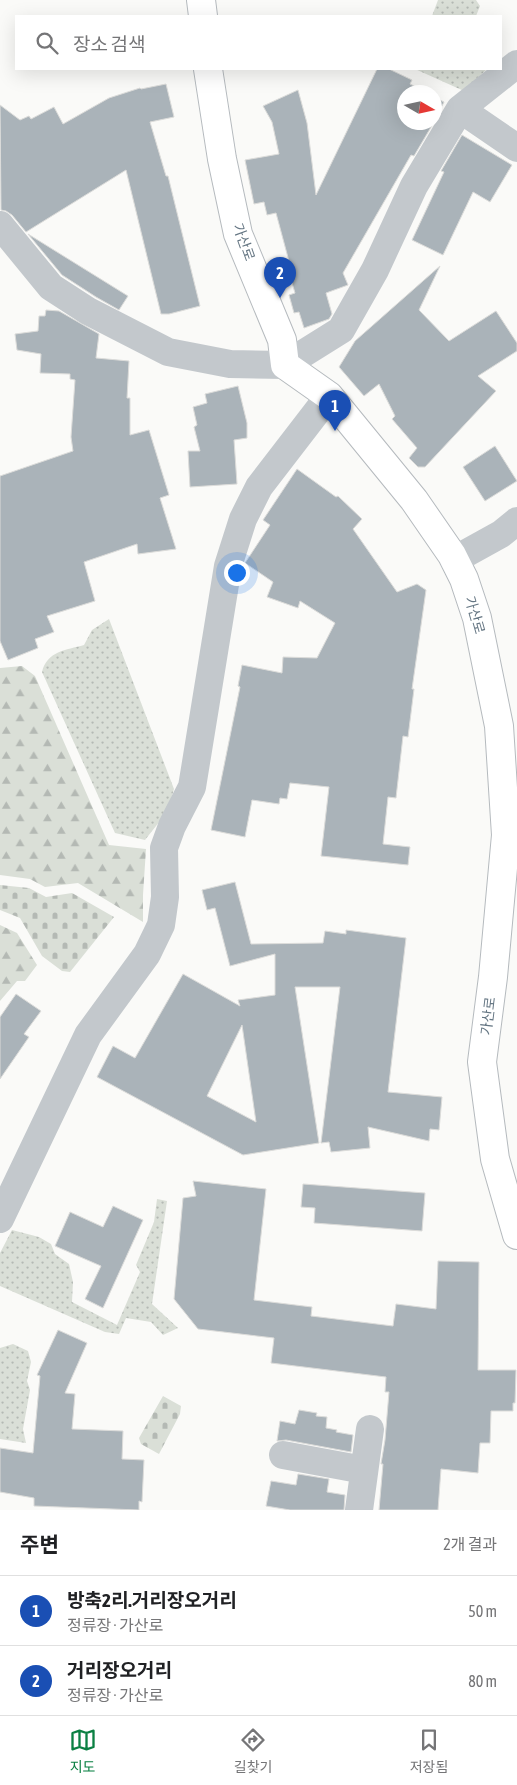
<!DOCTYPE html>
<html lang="ko">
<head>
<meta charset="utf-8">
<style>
	:root { --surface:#fff; --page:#f6f6f6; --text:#202124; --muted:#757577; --line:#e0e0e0; --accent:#0b8043 }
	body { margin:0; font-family:"Asap Condensed","Noto Sans KR",sans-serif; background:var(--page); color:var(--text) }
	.compass { position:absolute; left:397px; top:85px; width:45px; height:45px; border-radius:50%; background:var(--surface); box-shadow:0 5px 20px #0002; rotate:99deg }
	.you { position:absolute; left:236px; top:572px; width:18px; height:18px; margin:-12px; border:4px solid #fff; border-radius:50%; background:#1a73e8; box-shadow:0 0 0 8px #1a73e833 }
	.badge { display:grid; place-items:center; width:32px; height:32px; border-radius:50%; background:var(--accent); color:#fff; font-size:16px; font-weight:700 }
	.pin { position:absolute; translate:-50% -41px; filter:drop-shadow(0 1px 2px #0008) }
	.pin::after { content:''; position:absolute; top:26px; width:18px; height:15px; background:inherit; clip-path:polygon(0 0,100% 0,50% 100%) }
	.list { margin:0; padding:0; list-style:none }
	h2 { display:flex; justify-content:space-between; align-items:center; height:65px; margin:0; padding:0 20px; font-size:21px }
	h2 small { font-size:16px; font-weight:400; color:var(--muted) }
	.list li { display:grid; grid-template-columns:32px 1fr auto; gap:15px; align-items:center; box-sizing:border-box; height:70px; padding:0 20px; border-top:1px solid var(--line) }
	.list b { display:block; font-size:19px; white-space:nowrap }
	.list p { margin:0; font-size:16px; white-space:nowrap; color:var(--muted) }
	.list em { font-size:16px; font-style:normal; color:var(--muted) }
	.icon { flex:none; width:28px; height:28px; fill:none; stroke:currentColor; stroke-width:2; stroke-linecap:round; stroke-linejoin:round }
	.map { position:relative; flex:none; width:517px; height:1510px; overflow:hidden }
	.search { position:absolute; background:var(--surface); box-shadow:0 5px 20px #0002; left:15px; right:15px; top:15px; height:55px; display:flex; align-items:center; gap:12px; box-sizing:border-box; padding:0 18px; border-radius:0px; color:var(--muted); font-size:19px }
	.sheet { height:205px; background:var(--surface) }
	nav { display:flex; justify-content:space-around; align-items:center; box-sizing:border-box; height:70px; border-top:1px solid var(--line); background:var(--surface); font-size:14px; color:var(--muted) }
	nav a { display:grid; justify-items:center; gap:2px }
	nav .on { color:var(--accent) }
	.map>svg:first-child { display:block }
</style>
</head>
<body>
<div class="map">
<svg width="517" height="1510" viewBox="0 0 517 1510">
	<defs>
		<pattern id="grass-dots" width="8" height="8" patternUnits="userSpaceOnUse" patternTransform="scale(1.25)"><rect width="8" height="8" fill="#dadfd7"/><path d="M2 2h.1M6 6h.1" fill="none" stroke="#b4b9b4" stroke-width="1.8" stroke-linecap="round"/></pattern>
		<pattern id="forest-firs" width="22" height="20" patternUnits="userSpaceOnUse" patternTransform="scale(1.25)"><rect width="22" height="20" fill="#dadfd7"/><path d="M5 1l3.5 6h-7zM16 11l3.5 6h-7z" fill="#b4b9b4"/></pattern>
		<pattern id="cemetery-stones" width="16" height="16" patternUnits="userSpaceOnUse" patternTransform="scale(1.25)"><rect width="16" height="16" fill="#dadfd7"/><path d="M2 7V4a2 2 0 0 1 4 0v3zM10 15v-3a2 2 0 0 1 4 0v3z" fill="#b4b9b4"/></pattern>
	</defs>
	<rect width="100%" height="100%" fill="#fafaf8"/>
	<!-- grass -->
	<path fill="url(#grass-dots)" d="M438 0H476L480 6 476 16H432Z
		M415 69H487L464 91Z
		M109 619 174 789 167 812 145 840 115 833 42 672C47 651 66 650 84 645L92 630Z
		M157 1199 167 1201 152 1304 178 1328 163 1335 151 1322 126 1318 119 1334 105 1332 0 1286V1253L12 1230 39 1237 51 1244 55 1254 69 1264 73 1282 72 1302 117 1325 140 1272 136 1265 154 1222Z
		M13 1344 28 1351 31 1362 27 1381 30 1390 23 1429 26 1443 0 1439V1348Z"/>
	<!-- forest -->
	<path fill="url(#forest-firs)" d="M22 666 35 676 109 845 146 849 143 895V922L78 883 45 887 30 879 0 875V668Z
		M0 925 17 933 37 965 25 981H17L0 1001Z"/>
	<!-- cemetery -->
	<path fill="url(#cemetery-stones)" d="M0 885 29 888 46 897 72 893 114 917 70 972 62 971 42 956 20 918 0 910Z
		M163 1396 181 1406 180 1414 159 1454 141 1444 139 1438Z"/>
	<!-- building -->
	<path fill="#aab3b9" stroke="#dcdcda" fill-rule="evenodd" d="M377 69H389L412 80 410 84 426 92H404V122H434L414 156 411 155 343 273 348 285 326 293 332 314 329 319 304 328 299 312 294 313 289 295 295 293 287 266 290 265 276 213 267 215 264 202 254 204 245 160 279 154 272 122 263 106 298 90 307 123 316 195Z
		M166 84 174 117 150 122 166 176H168L200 306 169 314H161L126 170 26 232 12 215 6 211 1 210 0 105 20 120 29 116 31 119 54 107 63 124 109 98 140 88 141 89Z
		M434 97 444 102 434 121Z
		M462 135 512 165 490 202 473 192 443 255 412 240 444 172 441 171Z
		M28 234 128 296 119 310 96 297 62 275Z
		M440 266 419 310 449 341 496 311 517 343V351L478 376 496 391 425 467H418L409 458 417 448 392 419 395 416 379 384 364 396 339 367 355 341Z
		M46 310 59 311 99 334 96 358 129 361 127 398H130V435L149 430 169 495 160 498 176 549 138 554 137 544 84 562 95 601 47 616 54 632 35 639 38 648 8 660 0 641V476L73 451 71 437 75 380 70 379V374L40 373 41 354 17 350 15 334 38 331 39 316H45Z
		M238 386 247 423V438L234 440 237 484 190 487 188 451H200L194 427 197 425 193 407 207 403 205 394Z
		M495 446 517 481 485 501 463 467Z
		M297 469 336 497 338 496 362 519 353 529 397 592 417 584 426 590 412 689H414L408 737 403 736 396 798 388 797 383 844 410 847 408 865 321 856 329 787 290 783 287 799 280 798 279 804 252 800 245 837 211 830 240 687 238 686 242 665 282 673 283 657 317 658 335 623 300 601 298 608 267 597 273 582 245 563 270 525 263 520Z
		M235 882 251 944 323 943 325 931 346 934V930L406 938 388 1092 442 1097 439 1130 430 1129 429 1141 368 1127 370 1148 331 1152 329 1142 321 1143 340 987H295L319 1143 243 1155 97 1077 113 1046 135 1058 183 974 240 1006 238 1000 275 995V954L230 966 215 908 207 910 202 890ZM242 1025 256 1122 207 1096Z
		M16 994 41 1011 24 1034 29 1037 0 1079V1017Z
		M193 1181 266 1189 254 1300 312 1307 311 1316 393 1326 396 1304 436 1309 438 1261 479 1262 478 1370H516L515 1403H513V1411H491L490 1443H480L478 1473 441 1469 438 1510H379L383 1464H381L385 1440 389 1392H385L386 1377 271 1363 274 1338 198 1329 174 1299 183 1198 196 1196Z
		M303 1184 425 1193 422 1231 314 1223 315 1208 301 1207Z
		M113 1206 143 1220 103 1308 85 1299 101 1266 55 1246 70 1212 103 1227Z
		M58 1330 87 1343 65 1393 75 1394 72 1429 123 1431 122 1459 144 1460 142 1502 139 1501V1510L34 1506V1498L0 1492V1448L33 1453 40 1376 37 1375Z
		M299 1410 317 1413 316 1416 327 1417 326 1428 337 1430 336 1432 353 1435 351 1452 286 1440 277 1441 280 1421 295 1424Z
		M298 1474 329 1479 327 1492 345 1495 344 1510H290L266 1506 271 1481 296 1485Z"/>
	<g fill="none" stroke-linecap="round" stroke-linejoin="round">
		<!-- major casing -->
		<g stroke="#b5babe" stroke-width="30">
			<path id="major" d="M201 0 203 16
				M208 69 222 159 238 234 282 340 285 365 329 396 414 500 452 555 464 579 477 618 499 726 506 835 493 977 482 1062 495 1159 517 1235"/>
		</g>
		<!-- minor -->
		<path stroke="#c3c8cc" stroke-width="28" d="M460 109 517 148
			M0 225 51 287 88 311 168 352 230 364 285 365 341 330 375 270 414 186 460 109 517 64
			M454 560 501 534 517 521
			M0 1219 88 1035 147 954 161 925 165 897 164 848 172 826 192 787 228 566 243 519 259 487 329 396
			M283 1455 364 1470
			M359 1510 370 1429"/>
		<!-- major -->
		<use href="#major" stroke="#fff" stroke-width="28"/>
	</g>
	<g text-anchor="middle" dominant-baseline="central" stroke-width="5" stroke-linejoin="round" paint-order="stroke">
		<!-- street labels -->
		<g font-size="14" fill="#657683" stroke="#fff">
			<text transform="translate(244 242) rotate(70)">가산로</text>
			<text transform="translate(475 615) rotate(74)">가산로</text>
			<text transform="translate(488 1016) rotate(-83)">가산로</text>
		</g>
	</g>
</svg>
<svg class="compass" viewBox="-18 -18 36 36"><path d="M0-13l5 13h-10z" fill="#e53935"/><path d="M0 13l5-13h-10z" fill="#757577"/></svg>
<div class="you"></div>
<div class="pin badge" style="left:335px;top:431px;background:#1a4fb4">1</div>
<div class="pin badge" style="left:280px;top:298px;background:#1a4fb4">2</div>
<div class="search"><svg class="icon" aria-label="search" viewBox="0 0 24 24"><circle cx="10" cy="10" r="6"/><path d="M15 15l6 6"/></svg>장소 검색</div>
</div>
<section class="sheet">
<h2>주변<small>2개 결과</small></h2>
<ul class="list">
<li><span class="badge" style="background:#1a4fb4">1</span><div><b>방축2리.거리장오거리</b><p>정류장 · 가산로</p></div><em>50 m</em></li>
<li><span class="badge" style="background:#1a4fb4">2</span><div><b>거리장오거리</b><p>정류장 · 가산로</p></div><em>80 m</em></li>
</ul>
</section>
<nav>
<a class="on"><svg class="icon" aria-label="map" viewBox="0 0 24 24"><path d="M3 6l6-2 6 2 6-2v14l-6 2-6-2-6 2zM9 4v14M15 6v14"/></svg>지도</a>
<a><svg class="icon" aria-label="directions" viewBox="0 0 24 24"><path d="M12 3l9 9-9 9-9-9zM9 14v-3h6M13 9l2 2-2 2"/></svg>길찾기</a>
<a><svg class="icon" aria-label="saved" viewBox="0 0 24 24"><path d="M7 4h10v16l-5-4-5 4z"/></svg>저장됨</a>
</nav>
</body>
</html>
